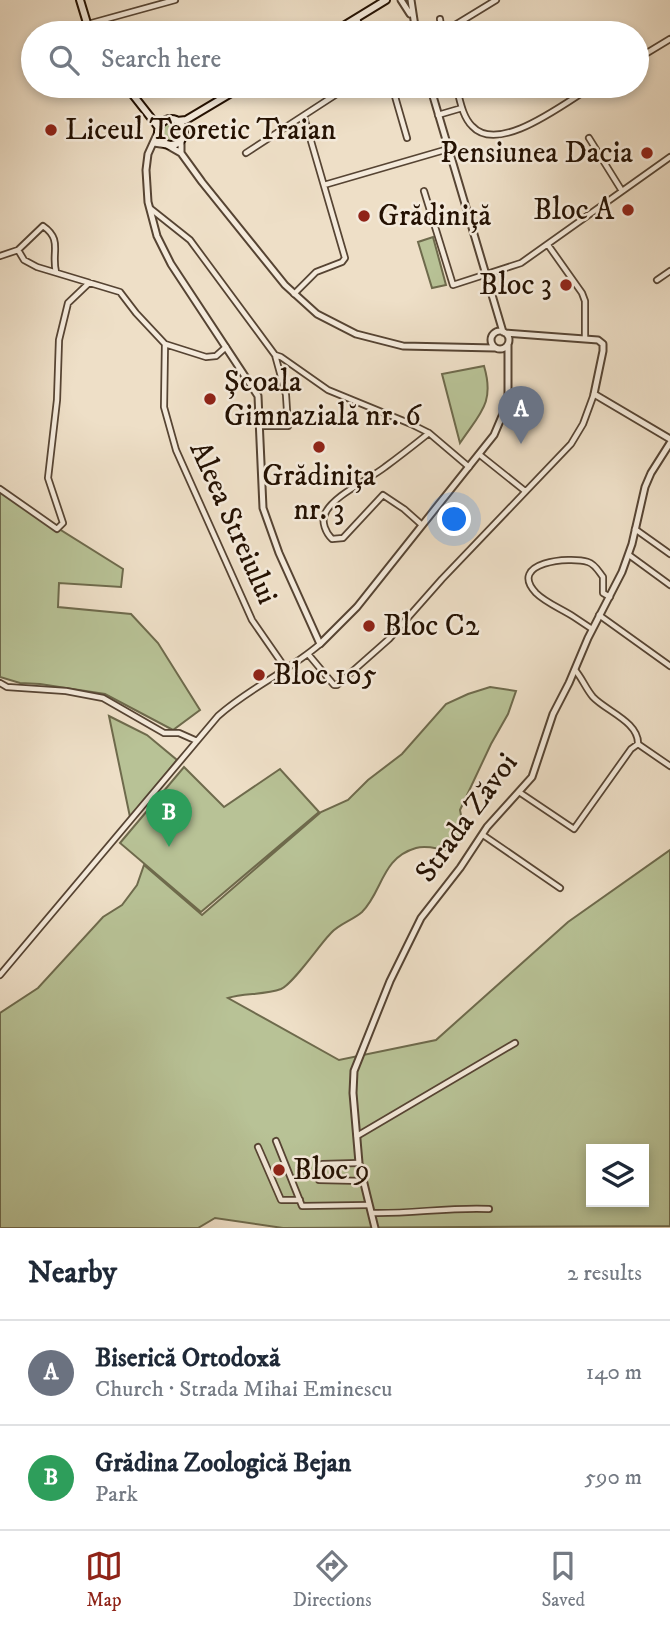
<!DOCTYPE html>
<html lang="en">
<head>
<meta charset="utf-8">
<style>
	:root { --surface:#fff; --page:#f2f2f3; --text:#1f2937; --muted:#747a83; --line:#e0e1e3; --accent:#8f2418 }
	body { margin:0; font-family:"IM FELL DW Pica",serif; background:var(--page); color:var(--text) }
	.controls { position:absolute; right:21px; bottom:21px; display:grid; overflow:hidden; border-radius:0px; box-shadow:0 4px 10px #0003 }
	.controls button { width:63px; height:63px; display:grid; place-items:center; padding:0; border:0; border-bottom:2px solid var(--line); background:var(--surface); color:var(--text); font:35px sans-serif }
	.you { position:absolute; left:455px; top:520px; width:24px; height:24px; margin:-18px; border:5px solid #fff; border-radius:50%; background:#1a73e8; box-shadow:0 0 0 10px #1a73e833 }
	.badge { display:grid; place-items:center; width:46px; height:46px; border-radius:50%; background:var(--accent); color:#fff; font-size:23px; font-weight:700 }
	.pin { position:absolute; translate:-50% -58px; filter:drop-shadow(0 2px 4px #0008) }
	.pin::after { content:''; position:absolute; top:37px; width:24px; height:21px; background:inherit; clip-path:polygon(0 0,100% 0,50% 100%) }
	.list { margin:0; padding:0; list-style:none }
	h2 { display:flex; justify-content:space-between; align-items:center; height:91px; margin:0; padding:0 28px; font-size:30px }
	h2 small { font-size:23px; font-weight:400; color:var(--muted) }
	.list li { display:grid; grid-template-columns:46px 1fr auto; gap:21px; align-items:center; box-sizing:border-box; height:105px; padding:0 28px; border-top:2px solid var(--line) }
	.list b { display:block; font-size:26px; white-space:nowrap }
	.list p { margin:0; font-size:23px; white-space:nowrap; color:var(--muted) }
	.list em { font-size:23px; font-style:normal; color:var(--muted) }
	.icon { flex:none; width:38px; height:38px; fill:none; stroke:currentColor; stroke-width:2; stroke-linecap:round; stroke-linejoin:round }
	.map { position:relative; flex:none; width:670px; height:1228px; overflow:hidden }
	.search { position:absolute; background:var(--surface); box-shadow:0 4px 10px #0003; left:21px; right:21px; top:21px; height:77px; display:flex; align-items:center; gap:18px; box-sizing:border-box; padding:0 24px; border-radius:38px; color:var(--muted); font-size:26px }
	.sheet { height:301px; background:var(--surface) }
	nav { display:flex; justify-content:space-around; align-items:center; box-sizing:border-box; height:98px; border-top:2px solid var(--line); background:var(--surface); font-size:19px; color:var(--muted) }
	nav a { display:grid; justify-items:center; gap:4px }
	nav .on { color:var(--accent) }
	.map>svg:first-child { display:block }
</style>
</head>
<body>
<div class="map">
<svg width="670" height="1228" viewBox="0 0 670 1228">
	<rect width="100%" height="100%" fill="#eedfc7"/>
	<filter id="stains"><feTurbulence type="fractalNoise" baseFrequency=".00286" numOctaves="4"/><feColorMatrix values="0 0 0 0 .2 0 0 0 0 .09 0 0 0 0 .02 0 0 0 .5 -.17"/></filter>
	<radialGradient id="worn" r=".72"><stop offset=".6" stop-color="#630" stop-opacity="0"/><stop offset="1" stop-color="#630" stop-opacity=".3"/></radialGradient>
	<!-- green -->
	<path fill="#b8c296" stroke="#6e6a4c" stroke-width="2" fill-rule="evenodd" d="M162 132a9 9 0 1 1 18 0a9 9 0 1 1-18 0Z
		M433 237 446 285 432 288 418 242Z
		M484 366C495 403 480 413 460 443L442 374Z
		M0 492 123 569 121 587 59 583 58 607 131 614 158 643 200 710 173 730 105 694 40 684 20 683 0 677Z
		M490 687 516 691 508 714 491 744 460 810 465 836 453 850C440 851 429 844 416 848 381 858 383 891 362 912 353 920 339 924 331 933 320 944 293 984 281 989 265 995 243 993 228 998L339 1060 436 1040 568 922 670 850V1226L283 1228 215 1218 198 1228H0V1013L38 988 103 917 122 905 137 885 144 865 202 915 321 812 348 800 368 780 402 754 446 704 468 694ZM591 1149H644V1202H591Z
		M109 716 147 735 177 760 130 817Z
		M184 767 224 807 280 769 319 812 201 912 120 843Z"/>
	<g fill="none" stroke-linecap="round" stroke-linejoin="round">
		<!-- minor casing -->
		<g stroke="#564433" stroke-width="8">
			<path id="minor" d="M357 18 361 33
				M440 19 442 33
				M88 24 175 0
				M442 33 496 0
				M637 59 670 39
				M392 86 407 138
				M456 86C460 99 462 116 472 126 499 156 567 101 593 86
				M438 115 462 108
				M589 138 622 191
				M246 153 349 86
				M324 185 448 149
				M424 191 453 285 521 263 670 157
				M151 209 190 240 275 355 286 395 288 426H261
				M548 245 582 293 585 301V338
				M18 250 43 226C63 240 51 252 56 272
				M0 256 18 250 24 260 37 267 120 292 136 313 165 344
				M657 280 670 271
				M294 294 316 272 342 262 345 258 304 117
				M226 347 216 356 206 357 165 344 164 407 176 450 252 620 286 669
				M275 355 281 357 328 390 411 424 429 433 469 467
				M480 455 525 491
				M0 489 57 529 63 523 48 478 57 400 59 340 68 303 89 283
				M422 525 404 509 383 495 343 538 332 539C326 533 321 522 325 514 332 496 370 479 385 467 400 456 414 445 429 433
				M635 529 670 554
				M629 555 670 585
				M599 615 670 666
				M592 629C586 625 580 621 574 617 562 609 546 603 536 593 507 562 570 556 588 562 595 564 599 572 603 577V593L610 597
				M308 654 334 685H337L389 639 442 579 571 444 583 424 594 394
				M575 670C582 678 586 689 593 697 606 711 639 722 638 744L670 766
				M0 683 7 687 66 691 103 698 164 733H179L197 741
				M519 792 574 829 631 749 638 744
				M483 835 560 888
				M0 975 218 716C249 688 289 671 320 644
				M357 1136 515 1043
				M276 1141 302 1206 369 1205
				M258 1147 281 1200H300
				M359 1163 322 1164 318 1166 319 1180 363 1181
				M372 1213C411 1214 450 1207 489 1209"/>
		</g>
		<!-- tertiary casing -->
		<g stroke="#564433" stroke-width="9">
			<path id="tertiary" d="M401 0 410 14
				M411 0 416 33
				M430 86 503 332
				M158 132 148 154 146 170 148 202 157 236 171 264 258 396 263 508 279 553 320 644 357 607 494 435 508 402V344
				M181 140V153L202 182 285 285 317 314 356 334 403 346 495 348
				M154 143 167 145 181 153
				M491 340a9 9 0 1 1 18 0a9 9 0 1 1-18 0Z
				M505 333 598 340 603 344V351L594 394 670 439
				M375 1228 359 1163 353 1093 354 1071 390 981 421 918 460 868 487 827 532 777 553 714 569 683 588 638 622 572 632 544 645 487 651 473 670 443"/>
		</g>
		<!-- secondary casing -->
		<g stroke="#241102" stroke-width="10">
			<path id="secondary" d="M80 0 90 33
				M332 33 386 0
				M126 86 159 128
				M158 132a13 13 0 1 1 26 0a13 13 0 1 1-26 0Z
				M177 121 186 120 243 86"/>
		</g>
		<!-- minor -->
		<use href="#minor" stroke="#f4eadb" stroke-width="4.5"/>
		<!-- tertiary -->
		<use href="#tertiary" stroke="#f4eadb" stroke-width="5"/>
		<!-- secondary -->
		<use href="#secondary" stroke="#f4eadb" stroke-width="6"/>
	</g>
	<!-- markers -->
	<g fill="#8f2418" stroke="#f4eadb" stroke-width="2.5">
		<circle cx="51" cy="130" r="7"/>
		<circle cx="647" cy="153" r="7"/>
		<circle cx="628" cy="210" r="7"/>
		<circle cx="364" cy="216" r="7"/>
		<circle cx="566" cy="285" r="7"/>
		<circle cx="210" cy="399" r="7"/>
		<circle cx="319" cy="447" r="7"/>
		<circle cx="369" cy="626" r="7"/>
		<circle cx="259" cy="675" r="7"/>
		<circle cx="279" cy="1170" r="7"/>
	</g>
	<g text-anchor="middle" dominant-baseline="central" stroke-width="5" stroke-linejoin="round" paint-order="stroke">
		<!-- poi labels -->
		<g font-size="30" fill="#241102" stroke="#f4eadb" text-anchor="start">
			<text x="65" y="130">Liceul Teoretic Traian</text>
			<text x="633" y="153" text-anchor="end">Pensiunea Dacia</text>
			<text x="614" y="210" text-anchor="end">Bloc A</text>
			<text x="378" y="216">Grădiniță</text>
			<text x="552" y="285" text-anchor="end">Bloc 3</text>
			<text x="224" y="382">Școala<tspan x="224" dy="34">Gimnazială nr. 6</tspan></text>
			<text x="319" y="476" text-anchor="middle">Grădinița<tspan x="319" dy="34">nr. 3</tspan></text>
			<text x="383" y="626">Bloc C2</text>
			<text x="273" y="675">Bloc 105</text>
			<text x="293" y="1170">Bloc 9</text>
		</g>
		<!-- street labels -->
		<g font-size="30" fill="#241102" stroke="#f4eadb">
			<text transform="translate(233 523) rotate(66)">Aleea Streiului</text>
			<text transform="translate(467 818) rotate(-54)">Strada Zăvoi</text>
		</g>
	</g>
	<rect width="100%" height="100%" filter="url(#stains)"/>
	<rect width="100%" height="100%" fill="url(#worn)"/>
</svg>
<div class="controls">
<button><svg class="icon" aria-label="layers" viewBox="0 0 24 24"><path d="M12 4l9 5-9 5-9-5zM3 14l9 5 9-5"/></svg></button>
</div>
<div class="you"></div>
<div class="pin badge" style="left:521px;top:444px;background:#6b7280">A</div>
<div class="pin badge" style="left:169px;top:847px;background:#2e9e5b">B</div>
<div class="search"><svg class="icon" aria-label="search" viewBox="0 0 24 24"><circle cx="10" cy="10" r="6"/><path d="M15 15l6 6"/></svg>Search here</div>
</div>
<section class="sheet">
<h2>Nearby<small>2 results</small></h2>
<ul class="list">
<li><span class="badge" style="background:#6b7280">A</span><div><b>Biserică Ortodoxă</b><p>Church · Strada Mihai Eminescu</p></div><em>140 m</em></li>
<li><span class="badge" style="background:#2e9e5b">B</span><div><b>Grădina Zoologică Bejan</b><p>Park</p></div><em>590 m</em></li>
</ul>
</section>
<nav>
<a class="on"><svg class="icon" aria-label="map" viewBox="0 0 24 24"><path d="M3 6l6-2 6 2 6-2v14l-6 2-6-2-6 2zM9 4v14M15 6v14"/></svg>Map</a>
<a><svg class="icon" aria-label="directions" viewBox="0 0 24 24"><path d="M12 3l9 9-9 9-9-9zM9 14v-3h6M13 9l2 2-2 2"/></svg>Directions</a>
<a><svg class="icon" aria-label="saved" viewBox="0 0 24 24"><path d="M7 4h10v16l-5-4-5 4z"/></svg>Saved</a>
</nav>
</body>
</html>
